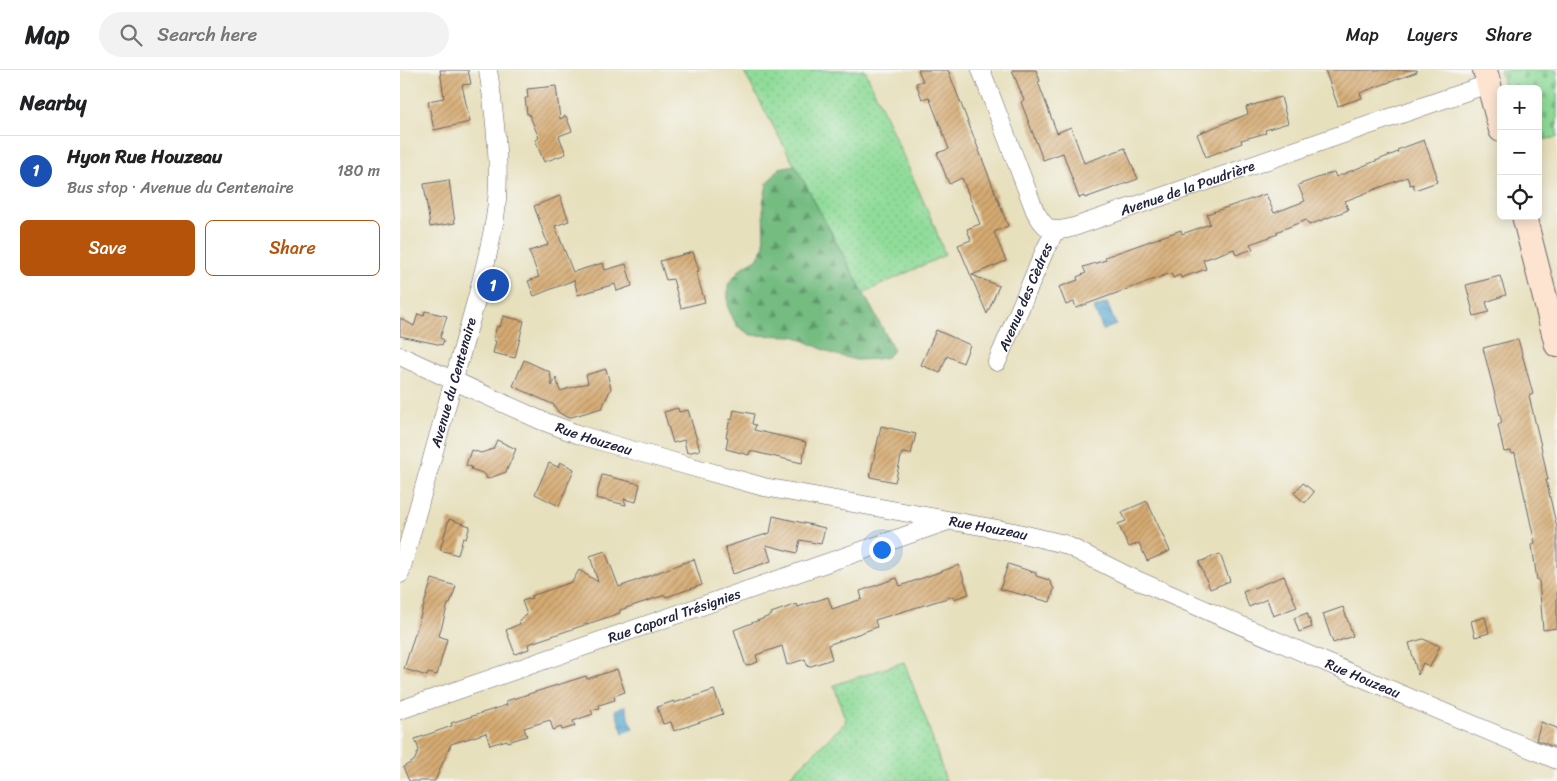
<!DOCTYPE html>
<html lang="en">
<head>
<meta charset="utf-8">
<style>
	:root { --surface:#fff; --page:#f2f2f2; --text:#202124; --muted:#757577; --line:#e0e0e0; --accent:#b45309 }
	body { margin:0; font-family:Sriracha,sans-serif; background:var(--page); color:var(--text) }
	.controls { position:absolute; right:15px; top:15px; display:grid; overflow:hidden; border-radius:8px; box-shadow:0 2px 12px #0003 }
	.controls button { width:45px; height:45px; display:grid; place-items:center; padding:0; border:0; border-bottom:1px solid var(--line); background:var(--surface); color:var(--text); font:25px sans-serif }
	.you { position:absolute; left:481px; top:479px; width:18px; height:18px; margin:-12px; border:4px solid #fff; border-radius:50%; background:#1a73e8; box-shadow:0 0 0 8px #1a73e833 }
	.badge { display:grid; place-items:center; width:32px; height:32px; border-radius:50%; background:var(--accent); color:#fff; font-size:16px; font-weight:700 }
	.pin { position:absolute; translate:-50% -50%; border:2px solid #fff; box-shadow:0 1px 5px #0006 }
	.list { margin:0; padding:0; list-style:none }
	h2 { display:flex; justify-content:space-between; align-items:center; height:65px; margin:0; padding:0 20px; font-size:21px }
	h2 small { font-size:16px; font-weight:400; color:var(--muted) }
	.list li { display:grid; grid-template-columns:32px 1fr auto; gap:15px; align-items:center; box-sizing:border-box; height:70px; padding:0 20px; border-top:1px solid var(--line) }
	.list b { display:block; font-size:19px; white-space:nowrap }
	.list p { margin:0; font-size:16px; white-space:nowrap; color:var(--muted) }
	.list em { font-size:16px; font-style:normal; color:var(--muted) }
	.actions { display:flex; gap:10px; padding:15px 20px }
	.actions a { flex:1; padding:11px 0; border:1px solid var(--accent); border-radius:8px; text-align:center; font-size:18px; color:var(--accent) }
	.actions .main { background:var(--accent); color:#fff }
	.icon { flex:none; width:28px; height:28px; fill:none; stroke:currentColor; stroke-width:2; stroke-linecap:round; stroke-linejoin:round }
	.map { position:relative; flex:none; width:1157px; height:711px; overflow:hidden }
	header { display:flex; align-items:center; gap:30px; box-sizing:border-box; height:70px; padding:0 25px; background:var(--surface); border-bottom:1px solid var(--line) }
	header strong { font-size:24px }
	nav { display:flex; gap:28px; margin-inline-start:auto; font-size:18px }
	.search { width:350px; height:45px; background:var(--page); display:flex; align-items:center; gap:12px; box-sizing:border-box; padding:0 18px; border-radius:28px; color:var(--muted); font-size:19px }
	main { display:flex }
	aside { flex:1; background:var(--surface) }
	.map>svg:first-child { display:block }
</style>
</head>
<body>
<header>
<strong>Map</strong>
<div class="search"><svg class="icon" aria-label="search" viewBox="0 0 24 24"><circle cx="10" cy="10" r="6"/><path d="M15 15l6 6"/></svg>Search here</div>
<nav><a>Map</a><a>Layers</a><a>Share</a></nav>
</header>
<main>
<aside>
<h2>Nearby<small></small></h2>
<ul class="list">
<li><span class="badge" style="background:#1a4fb4">1</span><div><b>Hyon Rue Houzeau</b><p>Bus stop · Avenue du Centenaire</p></div><em>180 m</em></li>
</ul>
<div class="actions"><a class="main">Save</a><a>Share</a></div>
</aside>
<div class="map">
<svg width="1157" height="711" viewBox="0 0 1157 711">
	<defs>
		<pattern id="grass-dots" width="8" height="8" patternUnits="userSpaceOnUse" patternTransform="scale(1.25)"><rect width="8" height="8" fill="#90dc99"/><path d="M2 2h.1M6 6h.1" fill="none" stroke="#7cbc85" stroke-width="1.8" stroke-linecap="round"/></pattern>
		<pattern id="forest-firs" width="22" height="20" patternUnits="userSpaceOnUse" patternTransform="scale(1.25)"><rect width="22" height="20" fill="#74bc81"/><path d="M5 1l3.5 6h-7zM16 11l3.5 6h-7z" fill="#5f986b"/></pattern>
		<pattern id="cemetery-stones" width="16" height="16" patternUnits="userSpaceOnUse" patternTransform="scale(1.25)"><rect width="16" height="16" fill="#90dc99"/><path d="M2 7V4a2 2 0 0 1 4 0v3zM10 15v-3a2 2 0 0 1 4 0v3z" fill="#7cbc85"/></pattern>
		<pattern id="water-waves" width="16" height="10" patternUnits="userSpaceOnUse" patternTransform="scale(1.25)"><rect width="16" height="10" fill="#56a8d1"/><path d="M0 5q4-4 8 0t8 0" fill="none" stroke="#4788ab"/></pattern>
		<pattern id="building-hatch" width="6" height="6" patternUnits="userSpaceOnUse" patternTransform="scale(1.25)"><rect width="6" height="6" fill="#d6ab72"/><path d="M-1 1l2-2M0 6l6-6M5 7l2-2" fill="none" stroke="#ad8b5f"/></pattern>
	</defs>
	<rect width="100%" height="100%" fill="#f6f6f2"/>
	<filter id="ink" filterUnits="userSpaceOnUse"><feTurbulence type="fractalNoise" baseFrequency=".02" numOctaves="2"/><feDisplacementMap in="SourceGraphic" scale="10" xChannelSelector="R" yChannelSelector="G"/><feConvolveMatrix kernelMatrix="1 2 1 2 8 2 1 2 1" color-interpolation-filters="sRGB"/></filter>
	<filter id="wash" filterUnits="userSpaceOnUse"><feTurbulence type="fractalNoise" baseFrequency=".0096" numOctaves="4" result="noise"/><feDisplacementMap in="SourceGraphic" scale="20" xChannelSelector="R" yChannelSelector="G"/><feGaussianBlur stdDeviation="1.12" result="paint"/><feColorMatrix in="noise" values="0 0 0 0 0 0 0 0 0 0 0 0 0 0 0 0 0 1.4 0 .05"/><feComposite in="paint" operator="in"/></filter>
	<g filter="url(#wash)">
		<rect width="100%" height="100%" fill="#e7e0bd"/>
		<!-- grass -->
		<path fill="url(#grass-dots)" stroke="#597f6a" d="M343 0H465L534 155 545 185 463 223Z
			M504 592 528 655 546 711H385L446 652 434 615Z"/>
		<!-- forest -->
		<path fill="url(#forest-firs)" stroke="#4b6f5e" d="M395 95 494 280 487 287 477 289 456 290 433 284 394 266 351 265 337 256 328 238V215L341 198 357 189 364 176 363 133 367 114 379 98Z"/>
		<!-- cemetery -->
		<path fill="url(#cemetery-stones)" stroke="#597f6a" d="M1100 0H1157V67L1138 71V19H1105Z"/>
		<!-- water -->
		<path fill="url(#water-waves)" stroke="#3c6586" d="M707 233 716 255 703 260 694 238Z
			M225 636 233 659 223 663 215 640Z"/>
		<g id="blocks">
			<!-- building -->
			<path fill="url(#building-hatch)" d="M40 0H68L71 14 62 15 70 52 34 60 28 31 44 28Z
				M518 0H548L608 156 594 162 606 191 572 205 599 216 587 244 558 175 571 170 567 159 580 154 562 108 549 114 537 83 549 79 529 27 522 29 516 13 523 11Z
				M612 0H636L640 11 638 12 657 63 671 57 684 93 725 78 738 109 685 128 684 126 679 128 663 83 643 90 621 32 624 30Z
				M925 0H1017V2L960 23 962 28 938 36Z
				M156 16 160 49 166 46 172 61 159 66 166 84 144 92 135 70 139 68 129 44H127L125 28H128L127 19Z
				M881 27 888 53 865 60 866 63 841 70 842 73 806 87 797 64 848 44 846 37Z
				M1024 70 1037 106H1035L1037 112 1015 120 1013 114 1010 115 1007 107 945 131 948 140 909 155 906 150 876 162 878 164 850 174 853 179 836 185 834 179 803 190 806 199 781 208 780 205 773 208 771 203 676 238 674 232 666 235 659 217 678 210 677 207 686 203 683 197 706 190 705 187 781 160 782 164 810 154 807 144 866 124 874 143 905 131 898 115 934 102 936 107 998 82 997 80Z
				M49 110 55 153 30 157 24 114Z
				M160 126 169 151 155 156 173 202 203 193 205 200 226 194 232 216 217 221 215 214 178 225 174 210 134 226 128 211 139 207 129 181 148 175 134 136Z
				M293 182 299 201 296 202 305 232 281 238 273 209 266 210 260 191Z
				M1100 206 1106 225 1086 232 1089 242 1074 246 1066 215Z
				M25 241 47 246 40 268 44 270 42 275 0 266V248L14 256 18 244 24 246Z
				M103 246 124 251 115 288 93 283 96 271 93 270 97 256 100 257Z
				M536 260 570 275 563 293 547 286 540 303 521 295Z
				M1118 269 1133 324 1129 326 1141 376 1148 410H1146L1157 458V558L1143 560 1139 510H1137L1132 475 1135 473 1115 383 1112 384 1111 381 1104 382 1098 355 1102 353 1083 278Z
				M124 290 150 302 152 316 156 308 160 321 188 313 186 305 206 299 211 318 202 338 168 348 158 342 154 335 113 316Z
				M278 338 279 342 288 340 300 380 287 383 284 370 273 373 264 342Z
				M334 340 354 344 352 354 356 355 354 360 406 372 402 393 350 381 349 385 326 379 328 367H326L330 349 332 350Z
				M481 356 516 364 511 384 502 383 495 412 470 407Z
				M97 370 116 379 106 402 87 409 85 404 71 399 72 397 66 395 71 380 81 383 93 379Z
				M160 392 174 399 159 436 135 424 149 393 158 397Z
				M202 405 240 414 236 432 224 429 226 435 196 428Z
				M903 413 914 422 905 433 894 423Z
				M747 431 770 481 747 491 739 473 729 477 718 454 726 451 722 442Z
				M373 446 425 458 421 474 400 470 397 483 366 475 371 491 333 504 325 477 370 463Z
				M49 449 70 456 66 469 63 468 58 485 40 480Z
				M205 481 219 517 294 489 302 515 266 527 265 525 220 540V543L128 574 129 579 115 584 106 560 120 554 119 550 127 545 122 531 132 528 131 526 172 512 179 500 198 512 190 486Z
				M820 484 830 511 810 519 799 492Z
				M608 494 636 503V506L649 510 654 519 650 532 600 519Z
				M559 495 569 524 554 529V526L475 550 477 557 428 575 432 589 408 597 405 589 387 595 382 576 356 585 358 592 346 596 334 560 372 545 371 543 397 534 398 537 428 527 432 539 462 529 460 521 497 508 500 516Z
				M884 506 897 537 873 546 867 529 849 537 843 522Z
				M32 509 56 516 50 534H48L39 566 47 569 37 605 28 603 27 606 4 599Z
				M943 537 953 566 933 573 923 544Z
				M907 543 912 557 899 562 894 548Z
				M1085 547 1089 563 1075 567 1071 551Z
				M1023 569 1040 576 1030 597 1023 593 1018 605 1009 573Z
				M217 599 225 622 214 626 215 630 199 635 200 638 191 640 193 644 173 651 175 656 162 660 161 657 153 660 150 650 124 658 127 666 108 672 107 670 90 675 86 663 51 674 35 711H9L3 697 14 691 19 680 15 669 52 656 51 653 107 635 106 631 186 606 187 609Z
				M314 620 323 644 274 661 271 652 263 654 257 637 274 631V633Z
				M1141 652 1157 658V678L1136 670Z"/>
		</g>
	</g>
	<g filter="url(#ink)">
		<use href="#blocks" fill-opacity="0" stroke="#676468" stroke-width="1"/>
		<g fill="none" stroke-linecap="round" stroke-linejoin="round">
			<!-- street casing -->
			<g stroke="#676468" stroke-width="19">
				<g id="street">
					<path id="s1" d="M581 0 635 141C647 162 652 163 674 157L1088 14"/>
					<path id="s2" d="M0 286 140 350 180 365 231 380 364 417 614 462 664 474 730 507 925 592 1157 690"/>
					<path id="s3" d="M597 292 645 180 655 161"/>
					<path id="s4" d="M0 504C18 437 37 370 56 302 70 252 86 200 95 148 102 103 95 45 88 0"/>
					<path id="s5" d="M0 640 548 451"/>
				</g>
			</g>
			<!-- secondary casing -->
			<g stroke="#676468" stroke-width="26">
				<path id="secondary" d="M1085 0 1101 60
					M1124 146 1157 275"/>
			</g>
			<!-- street -->
			<use href="#street" stroke="#fff" stroke-width="18"/>
			<!-- secondary -->
			<use href="#secondary" stroke="#fde4d1" stroke-width="24"/>
		</g>
	</g>
	<g text-anchor="middle" dominant-baseline="central" stroke-width="4" stroke-linejoin="round" paint-order="stroke">
		<!-- street labels -->
		<g font-size="14" fill="#22223b" stroke="#f6f6f2">
			<text stroke="none"><textPath href="#s1" startOffset="319">Avenue de la Poudrière</textPath></text>
			<text stroke="none"><textPath href="#s3" startOffset="71">Avenue des Cèdres</textPath></text>
			<text stroke="none"><textPath href="#s4" startOffset="199">Avenue du Centenaire</textPath></text>
			<text stroke="none"><textPath href="#s2" startOffset="211">Rue Houzeau</textPath></text>
			<text stroke="none"><textPath href="#s2" startOffset="616">Rue Houzeau</textPath></text>
			<text stroke="none"><textPath href="#s5" startOffset="290">Rue Caporal Trésignies</textPath></text>
			<text stroke="none"><textPath href="#s2" startOffset="1021">Rue Houzeau</textPath></text>
		</g>
	</g>
</svg>
<div class="controls">
<button>+</button>
<button>−</button>
<button><svg class="icon" aria-label="locate" viewBox="0 0 24 24"><circle cx="12" cy="12" r="6"/><path d="M12 2v4M12 18v4M2 12h4M18 12h4"/></svg></button>
</div>
<div class="you"></div>
<div class="pin badge" style="left:93px;top:215px;background:#1a4fb4">1</div>
</div>
</main>
</body>
</html>
